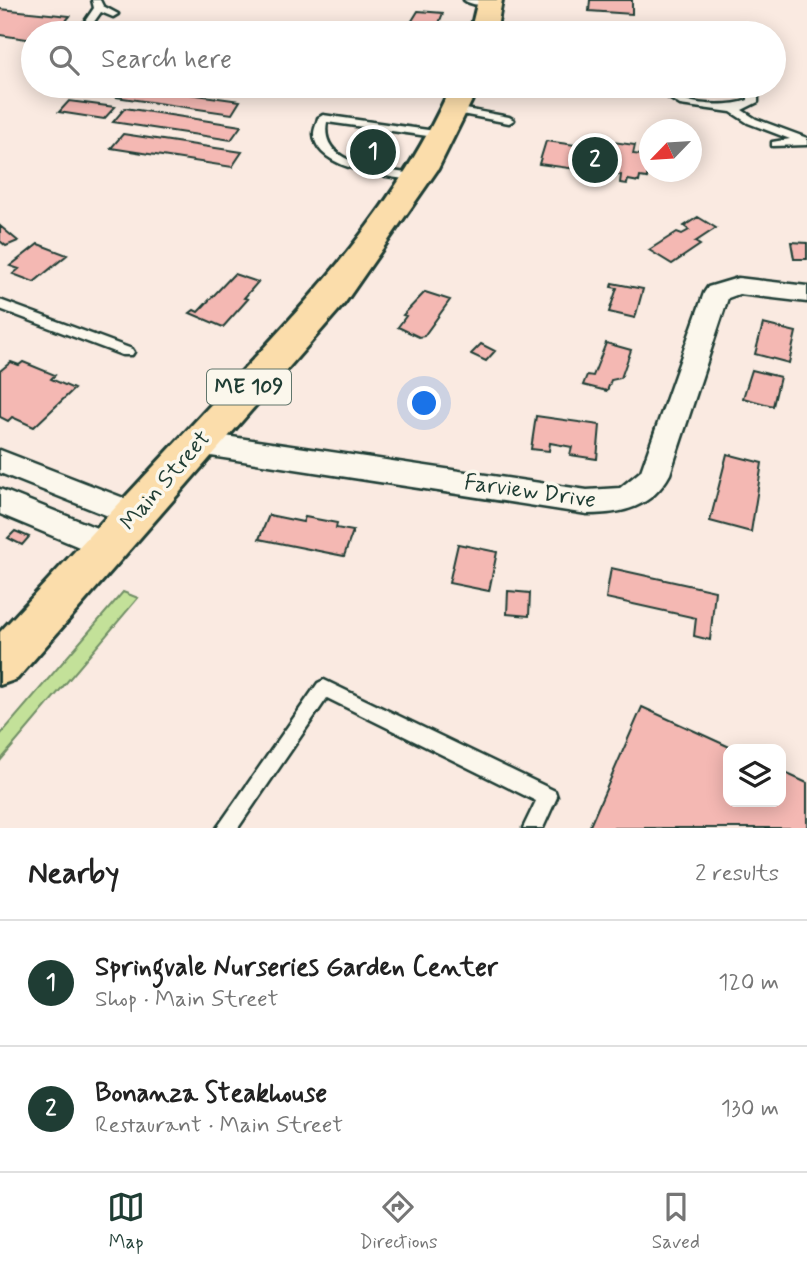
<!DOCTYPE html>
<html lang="en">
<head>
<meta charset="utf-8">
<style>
	:root { --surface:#fff; --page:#f2f2f2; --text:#222; --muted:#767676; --line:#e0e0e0; --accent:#1f3d34 }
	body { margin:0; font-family:Mynerve,sans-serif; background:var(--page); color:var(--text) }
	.controls { position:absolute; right:21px; bottom:21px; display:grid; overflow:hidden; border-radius:14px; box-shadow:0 4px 18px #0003 }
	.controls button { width:63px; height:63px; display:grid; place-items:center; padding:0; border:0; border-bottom:2px solid var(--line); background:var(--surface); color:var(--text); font:35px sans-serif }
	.compass { position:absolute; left:639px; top:119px; width:63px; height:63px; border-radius:50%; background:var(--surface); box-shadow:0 4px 18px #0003; rotate:245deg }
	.you { position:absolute; left:425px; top:404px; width:24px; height:24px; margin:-18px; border:5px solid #fff; border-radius:50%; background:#1a73e8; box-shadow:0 0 0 10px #1a73e833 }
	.badge { display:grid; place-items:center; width:46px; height:46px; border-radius:50%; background:var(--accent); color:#fff; font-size:23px; font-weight:700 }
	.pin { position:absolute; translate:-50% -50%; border:4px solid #fff; box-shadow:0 2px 7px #0006 }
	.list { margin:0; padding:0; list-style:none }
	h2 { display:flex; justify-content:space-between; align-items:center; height:91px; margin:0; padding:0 28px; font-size:30px }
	h2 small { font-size:23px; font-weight:400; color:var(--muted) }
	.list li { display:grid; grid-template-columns:46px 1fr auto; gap:21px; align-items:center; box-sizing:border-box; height:126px; padding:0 28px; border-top:2px solid var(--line) }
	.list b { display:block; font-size:26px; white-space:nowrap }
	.list p { margin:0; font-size:23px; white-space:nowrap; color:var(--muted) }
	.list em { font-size:23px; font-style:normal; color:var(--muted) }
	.icon { flex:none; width:38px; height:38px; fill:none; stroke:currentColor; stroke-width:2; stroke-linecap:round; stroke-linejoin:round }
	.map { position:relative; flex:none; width:807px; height:828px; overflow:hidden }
	.search { position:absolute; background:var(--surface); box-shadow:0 4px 18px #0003; left:21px; right:21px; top:21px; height:77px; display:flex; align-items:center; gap:18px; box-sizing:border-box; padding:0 24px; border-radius:38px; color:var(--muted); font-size:26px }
	.sheet { height:343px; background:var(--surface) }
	nav { display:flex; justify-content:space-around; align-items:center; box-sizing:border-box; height:98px; border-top:2px solid var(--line); background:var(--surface); font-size:19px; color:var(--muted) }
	nav a { display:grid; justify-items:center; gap:4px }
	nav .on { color:var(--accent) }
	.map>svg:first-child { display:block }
</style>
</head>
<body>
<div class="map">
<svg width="807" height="828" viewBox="0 0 807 828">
	<rect width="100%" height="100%" fill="#faeae1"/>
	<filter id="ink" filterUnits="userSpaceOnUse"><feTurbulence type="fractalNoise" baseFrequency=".0143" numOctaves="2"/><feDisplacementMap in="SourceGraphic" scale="14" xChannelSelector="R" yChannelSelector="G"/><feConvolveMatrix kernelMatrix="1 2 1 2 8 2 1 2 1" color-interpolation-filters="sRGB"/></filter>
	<g filter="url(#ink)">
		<!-- green -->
		<path fill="#c3e199" stroke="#718f66" stroke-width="2" d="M123 592 138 598 0 761V735Z"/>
		<!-- building -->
		<path fill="#f4b8b3" stroke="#1f3d34" stroke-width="2" d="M590 0H632V14L589 11Z
			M0 9 70 16 56 33H33V40L0 35Z
			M418 11 443 13 435 33 393 31 396 24H410Z
			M126 86H132L240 101 232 114 116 97Z
			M707 86H742L743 92 708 90Z
			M69 101 115 107 104 119 59 112Z
			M125 108 241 126 231 140 113 122Z
			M123 134 242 152 232 167 111 148Z
			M359 139 381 143 383 140 391 141 389 143 394 144 391 149 396 150 390 161 350 154Z
			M546 141 604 149 606 141 635 145 633 154 650 156 647 178 640 177 639 182 628 180 627 184 620 183 621 175 539 164Z
			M698 217 716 228 695 242 700 245 672 264 649 250 677 232 682 234 689 230 684 226Z
			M0 226 18 241 6 246 0 241Z
			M791 242 807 243V259H794Z
			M38 244 67 255 34 282 13 274 19 269 10 266Z
			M234 274 258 282 244 298 248 299 223 327 190 313 194 310 198 312Z
			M612 283 643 289 635 318 609 312 617 288 611 287Z
			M425 292 450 300 424 336 419 337 398 327 406 316 403 315Z
			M763 324 796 332 789 363 755 354Z
			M606 343 631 350 621 378 611 380 607 391 583 385 587 375 593 376Z
			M481 344 495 351 486 361 471 354Z
			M11 362 19 365 23 362 55 375 51 379 74 389 34 427 12 417 8 421 0 417V371Z
			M752 370 780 377 773 406 743 398Z
			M536 416 600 425 597 459 570 455 572 447 550 443 549 451 531 449Z
			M727 454 762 463 751 532 710 521Z
			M269 515 303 522 305 517 337 523 336 528 353 531 344 556 259 539Z
			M15 531 29 537 22 545 8 538Z
			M458 544 497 552 489 591 449 583Z
			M611 568 715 591 710 640 694 636 696 618 606 598Z
			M508 591 530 593 529 616 507 614Z
			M642 707 734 749H728V802H781V771L807 783V828H589Z"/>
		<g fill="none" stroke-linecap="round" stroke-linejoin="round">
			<!-- lane casing -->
			<g stroke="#1f3d34" stroke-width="5">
				<path id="lane" d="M92 0H100L103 6 118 14 113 17 101 12 86 33H77L94 8Z
					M464 0H492L493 2C487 7 470 5 464 0Z
					M650 86C668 85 671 95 686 100 703 106 732 106 748 100V86H758V102L742 110 756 119 807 138V145L772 146V142L790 139 748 123 731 112 680 105Z
					M455 107 509 117 514 120 509 123 451 112 450 110Z
					M323 115 442 132 447 135 442 138 327 122C318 169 389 168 421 176V180L417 181C390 176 316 171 314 134 314 129 317 123 318 118Z
					M0 300 132 349 134 352 132 355H122L0 309Z
					M324 680 555 791 557 797 543 828H523L536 801 327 698 238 828H217L318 683Z"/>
			</g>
			<!-- street casing -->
			<g stroke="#1f3d34" stroke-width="5">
				<path id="street" d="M738 278 807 286V302L739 294 728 298 670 474C652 507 623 514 587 514L198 454 188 450 184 443 188 436 198 432 587 490 620 488 641 471 704 293 708 287Z
					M0 450 147 507 151 515 147 523 136 527 0 473Z
					M0 489 119 537 124 546 119 555 108 559 0 514Z"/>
			</g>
			<!-- highway casing -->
			<g stroke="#1f3d34" stroke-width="6">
				<path id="highway" d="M478 0H502L496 33H470Z
					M451 86H479L438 169 344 304 17 679 0 685V632C72 554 145 476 217 398 307 302 397 208 451 86Z"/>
			</g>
			<!-- lane -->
			<use href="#lane" fill="#fbf7ec" fill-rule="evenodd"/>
			<!-- street -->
			<use href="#street" fill="#fbf7ec" fill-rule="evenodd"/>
			<!-- highway -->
			<use href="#highway" fill="#fbddab" fill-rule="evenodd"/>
		</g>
	</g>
	<g text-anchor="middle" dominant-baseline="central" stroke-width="7" stroke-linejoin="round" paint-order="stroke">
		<!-- shield labels -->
		<rect fill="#fbf7ec" stroke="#61756b" stroke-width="2" x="207" y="369.5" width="84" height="35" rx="5"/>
		<g font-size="21" font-weight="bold" fill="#1f3d34">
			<text x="249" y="387">ME 109</text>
		</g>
		<!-- street labels -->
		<g font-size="23" fill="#1f3d34" stroke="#fbf7ec">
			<text transform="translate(166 481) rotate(-49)">Main Street</text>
			<text transform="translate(530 492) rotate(8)">Farview Drive</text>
		</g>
	</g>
</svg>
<div class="controls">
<button><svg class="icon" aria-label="layers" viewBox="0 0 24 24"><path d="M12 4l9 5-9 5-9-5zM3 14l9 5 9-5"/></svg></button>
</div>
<svg class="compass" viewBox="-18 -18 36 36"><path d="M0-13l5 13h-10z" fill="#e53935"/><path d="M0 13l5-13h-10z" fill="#767676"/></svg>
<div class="you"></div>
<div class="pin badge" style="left:373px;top:152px">1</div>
<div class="pin badge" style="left:595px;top:160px">2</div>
<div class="search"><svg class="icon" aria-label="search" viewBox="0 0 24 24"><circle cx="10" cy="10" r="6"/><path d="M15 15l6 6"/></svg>Search here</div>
</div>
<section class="sheet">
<h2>Nearby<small>2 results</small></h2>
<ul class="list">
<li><span class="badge">1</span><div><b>Springvale Nurseries Garden Center</b><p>Shop · Main Street</p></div><em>120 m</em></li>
<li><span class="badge">2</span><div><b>Bonanza Steakhouse</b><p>Restaurant · Main Street</p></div><em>130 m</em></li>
</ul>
</section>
<nav>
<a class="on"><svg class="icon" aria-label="map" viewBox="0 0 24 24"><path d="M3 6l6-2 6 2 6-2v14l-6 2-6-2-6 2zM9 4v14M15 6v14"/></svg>Map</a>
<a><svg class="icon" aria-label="directions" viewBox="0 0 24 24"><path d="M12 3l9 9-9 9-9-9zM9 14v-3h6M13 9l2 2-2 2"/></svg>Directions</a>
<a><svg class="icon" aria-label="saved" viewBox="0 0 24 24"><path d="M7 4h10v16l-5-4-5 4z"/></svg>Saved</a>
</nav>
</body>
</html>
